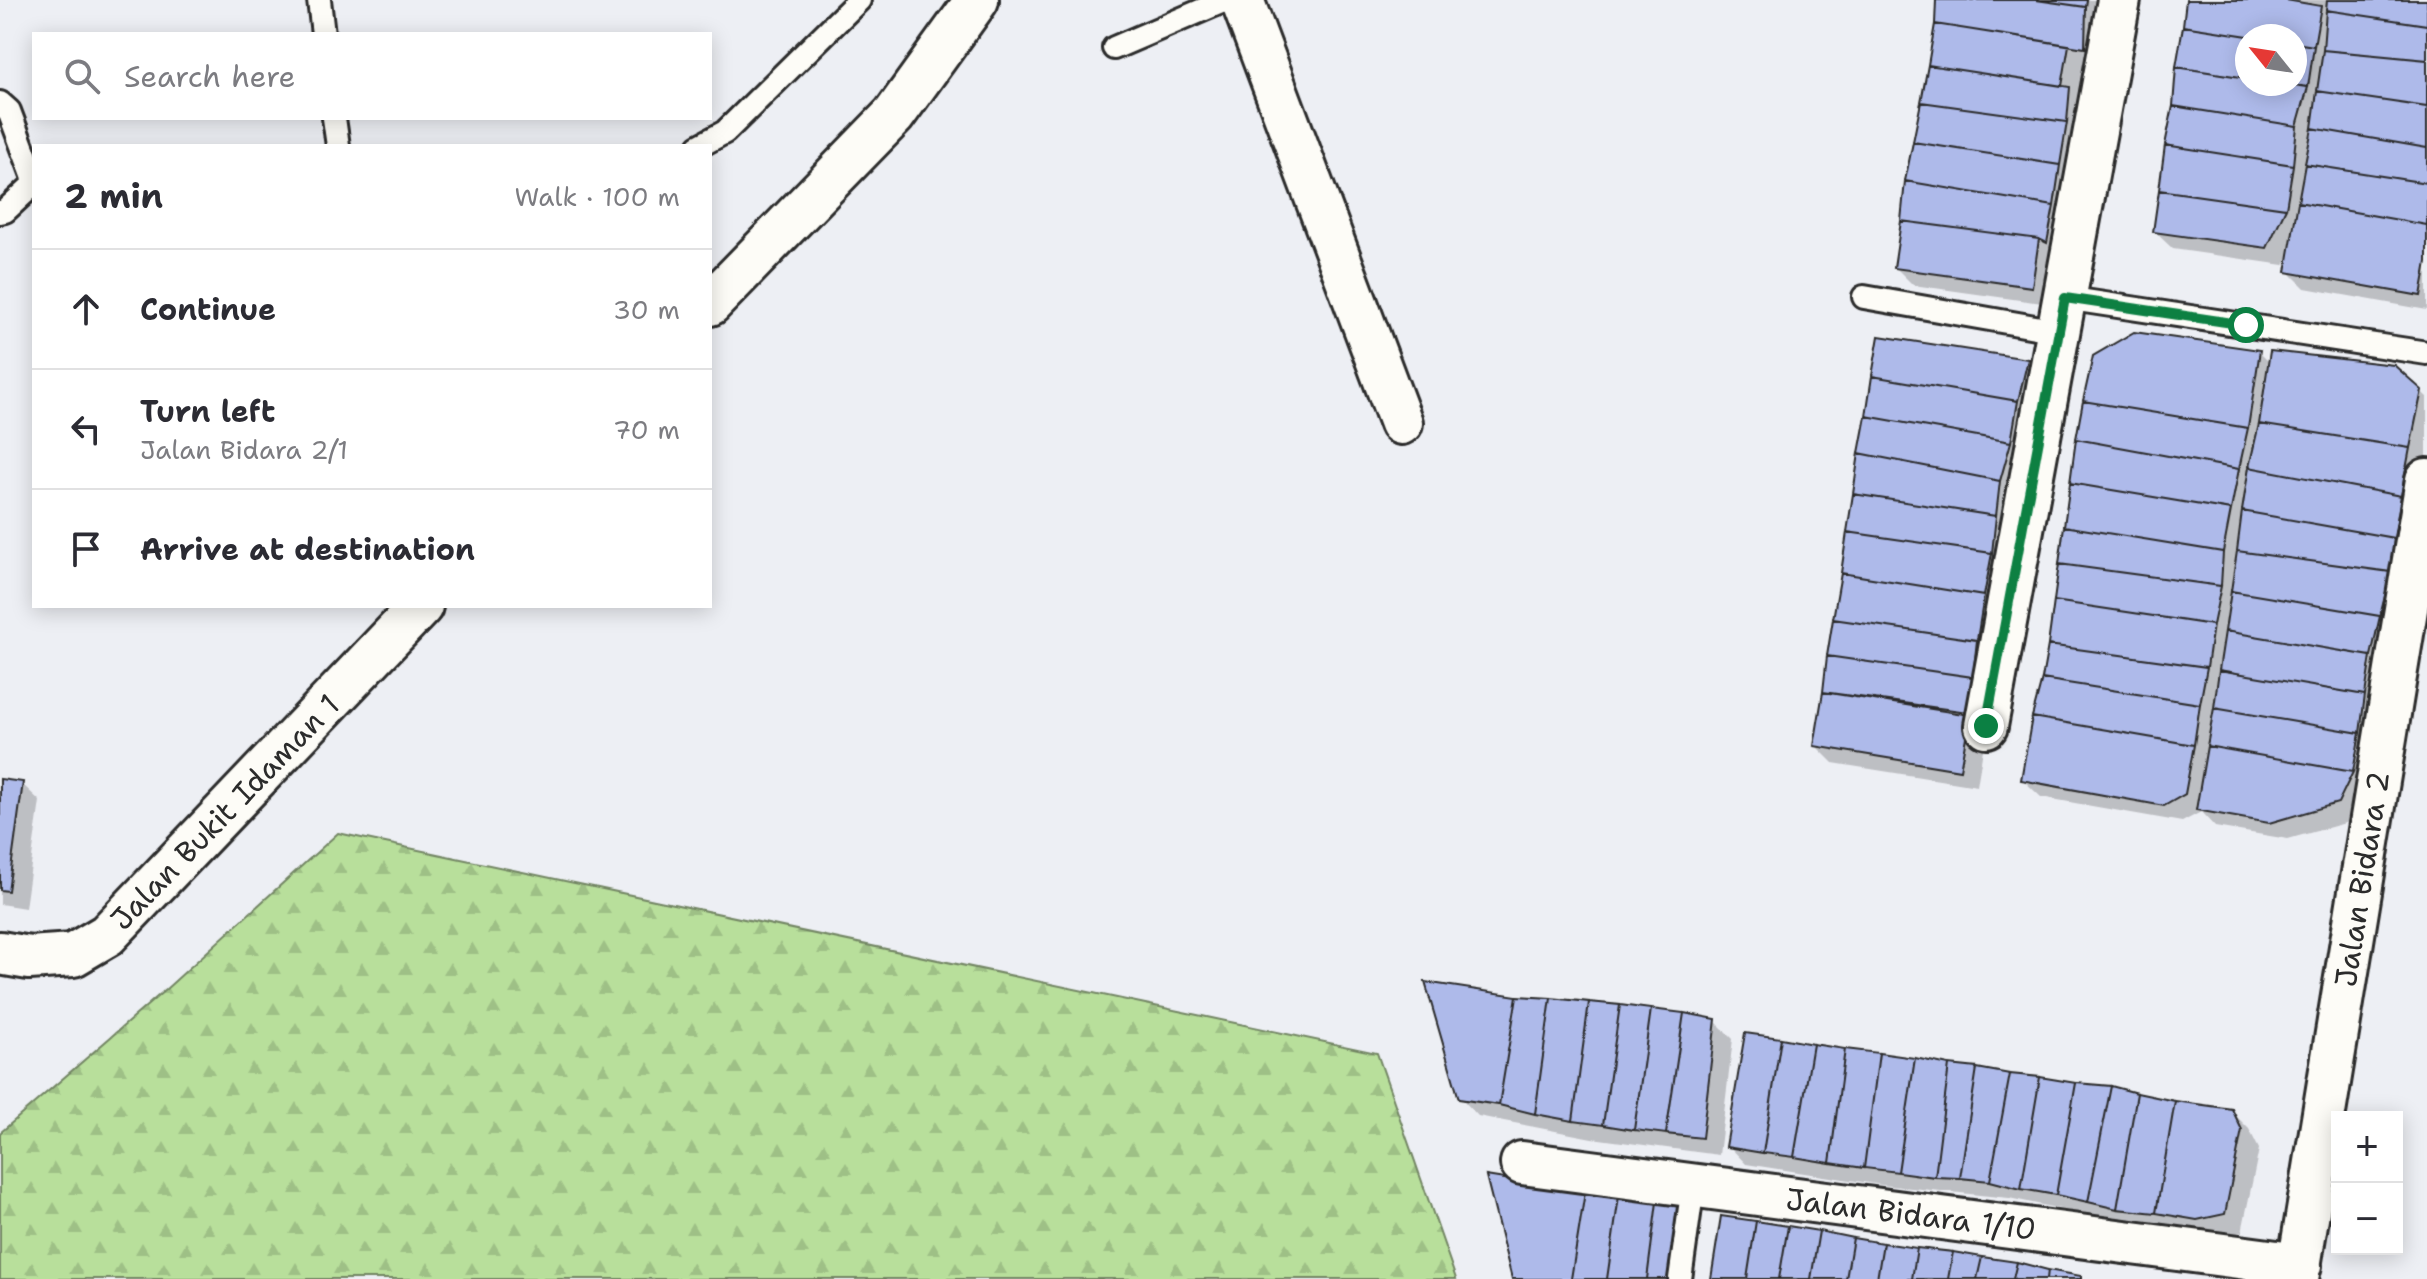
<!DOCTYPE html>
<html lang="en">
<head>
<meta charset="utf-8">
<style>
	:root { --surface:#fff; --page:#f7f7f7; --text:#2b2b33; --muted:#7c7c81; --line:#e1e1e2 }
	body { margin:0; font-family:"Shantell Sans",sans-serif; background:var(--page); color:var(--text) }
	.controls { position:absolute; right:24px; bottom:24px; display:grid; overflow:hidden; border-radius:0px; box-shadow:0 4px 20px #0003 }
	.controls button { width:72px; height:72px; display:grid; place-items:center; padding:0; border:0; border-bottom:2px solid var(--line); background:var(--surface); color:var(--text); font:40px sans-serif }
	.compass { position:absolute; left:2235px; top:24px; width:72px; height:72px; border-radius:50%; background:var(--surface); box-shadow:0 4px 20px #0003; rotate:300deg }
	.stop { position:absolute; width:24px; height:24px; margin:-18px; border:6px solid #0b8043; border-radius:50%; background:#fff }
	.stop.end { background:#0b8043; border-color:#fff; box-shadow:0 2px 8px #0008 }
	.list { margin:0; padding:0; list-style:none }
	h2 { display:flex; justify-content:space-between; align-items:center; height:104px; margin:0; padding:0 32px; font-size:34px }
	h2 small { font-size:26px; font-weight:400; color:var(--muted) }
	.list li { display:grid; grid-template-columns:52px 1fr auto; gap:24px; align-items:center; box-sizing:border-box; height:120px; padding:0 32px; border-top:2px solid var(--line) }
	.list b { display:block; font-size:30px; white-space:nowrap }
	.list p { margin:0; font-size:26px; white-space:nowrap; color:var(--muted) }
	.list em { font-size:26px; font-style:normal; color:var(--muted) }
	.icon { flex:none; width:44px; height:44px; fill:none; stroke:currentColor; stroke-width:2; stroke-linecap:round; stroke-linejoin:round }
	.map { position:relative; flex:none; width:2427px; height:1279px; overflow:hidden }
	.search { position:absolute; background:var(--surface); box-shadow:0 4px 20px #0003; left:32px; top:32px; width:680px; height:88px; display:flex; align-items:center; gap:20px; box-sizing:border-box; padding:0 28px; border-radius:0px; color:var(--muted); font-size:30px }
	.panel { position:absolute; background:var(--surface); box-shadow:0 4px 20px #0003; left:32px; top:144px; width:680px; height:464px; border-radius:0px }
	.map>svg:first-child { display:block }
</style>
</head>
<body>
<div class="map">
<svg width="2427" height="1279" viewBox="0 0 2427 1279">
	<defs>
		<pattern id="forest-firs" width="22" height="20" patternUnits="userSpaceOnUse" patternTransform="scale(2)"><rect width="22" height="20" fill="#b8df9b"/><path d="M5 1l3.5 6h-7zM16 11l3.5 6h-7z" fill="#9ec086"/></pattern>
	</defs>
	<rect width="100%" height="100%" fill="#edeff4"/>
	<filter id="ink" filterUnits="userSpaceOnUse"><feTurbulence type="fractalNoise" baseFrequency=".0125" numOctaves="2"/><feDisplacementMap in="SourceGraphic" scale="16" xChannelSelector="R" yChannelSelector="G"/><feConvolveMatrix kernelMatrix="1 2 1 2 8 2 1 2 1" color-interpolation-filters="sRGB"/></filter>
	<g filter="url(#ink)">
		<!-- forest -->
		<path fill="url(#forest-firs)" stroke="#728563" stroke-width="2" d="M338 833 1377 1053 1456 1279H0V1133L165 990Z"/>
		<!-- shadow -->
		<path fill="#0003" fill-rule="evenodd" d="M1938 0H2106L2101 65 2086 62 2049 304 1913 285 1896 268 1937 25Z
			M2188 0H2427V310L2305 288 2288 271 2289 254 2284 265 2173 249 2155 232ZM2247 36H2295V84H2247Z
			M1880 338 2027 361 2044 378 1977 786 1833 763 1816 746Z
			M2259 352 2270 363 2394 366 2427 397V469L2356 820 2288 839 2215 827 2201 812 2182 822 2041 797 2023 780Z
			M0 781 22 784 40 801 25 908 0 904Z
			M1517 998 1715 1021 1733 1039 1719 1155 1592 1138 1478 1116 1461 1098Z
			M2231 1111 2249 1129 2259 1149 2242 1232 2215 1237 2136 1225 2009 1198 1882 1185 1746 1164 1729 1146Z"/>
		<!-- building -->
		<path fill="#aebaea" stroke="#2b2b2b" stroke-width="2" d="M1936 0H2036L2086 7 2085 48 1935 24Z
			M2036 0H2087L2086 7Z
			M2186 0H2286L2321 6 2314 46 2295 43V36H2248L2183 26Z
			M2327 0H2427V25L2326 10Z
			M2326 10 2427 25V60L2323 50Z
			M1935 24 2069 45 2062 86 1928 65Z
			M2183 26 2248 36 2247 78 2176 67Z
			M2295 43 2314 46 2308 87 2288 84H2295Z
			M2323 50 2427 60V107L2317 91Z
			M1928 65 2070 87 2067 122 1921 102Z
			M2176 67 2247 78V84H2288L2308 87 2297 126 2173 106Z
			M2317 91 2427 107V148L2312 128Z
			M1921 102 2067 122 2060 165 1913 142Z
			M2173 106 2297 126 2293 165 2165 145Z
			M2312 128 2427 148V183L2305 164Z
			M1913 142 2060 165 2054 206 1905 181Z
			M2165 145 2293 165 2286 208 2159 190Z
			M2305 164 2427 183V225L2298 202Z
			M1905 181 2054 206 2047 243 2039 239 1901 221Z
			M2159 190 2286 208 2267 248 2153 232Z
			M2298 202 2427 225V262L2421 296 2286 272Z
			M1901 221 2039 239 2032 287 1894 268Z
			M2134 332 2260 350 2248 428 2083 401 2093 356Z
			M1879 336 2028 359 2018 401 1872 376Z
			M2270 351 2394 365 2422 390 2410 448 2259 424Z
			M1872 376 2018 401 2011 442 1866 416Z
			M2083 401 2248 428 2239 469 2076 439Z
			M1866 416 2011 442 2000 481 1859 453Z
			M2259 424 2410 448 2401 496 2249 467Z
			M2076 439 2239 469 2231 510 2070 483Z
			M1859 453 2000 481 1996 516 1853 494Z
			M2249 467 2401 496 2394 538 2242 511Z
			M2070 483 2231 510 2223 552 2064 526Z
			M1853 494 1996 516 1992 553 1847 532Z
			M2242 511 2394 538 2391 572 2237 551Z
			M2064 526 2223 552 2221 586 2059 564Z
			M1847 532 1992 553 1984 596 1841 573Z
			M2237 551 2391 572 2380 616 2231 591Z
			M2059 564 2221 586 2213 625 2054 601Z
			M1841 573 1984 596 1977 640 1833 619Z
			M2231 591 2380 616 2371 656 2225 631Z
			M2054 601 2213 625 2207 667 2048 645Z
			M1833 619 1977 640 1973 677 1827 656Z
			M2225 631 2371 656 2365 695 2219 670Z
			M2048 645 2207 667 2200 704 2042 679Z
			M1827 656 1973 677 1968 712 1823 692Z
			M2219 670 2365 695 2360 733 2214 708Z
			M2042 679 2200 704 2194 745 2032 717Z
			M1823 692 1970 715 1960 770 1814 746Z
			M2214 708 2360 733 2353 772 2207 746Z
			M2032 717 2194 745 2185 794 2164 806 2021 780Z
			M2207 746 2353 772 2338 803 2269 823 2196 810Z
			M0 779 23 782 8 891 0 890Z
			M1425 982 1517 996 1499 1105 1459 1099Z
			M1517 996 1551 998 1535 1114 1499 1105Z
			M1551 998 1589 1002 1573 1121 1535 1114Z
			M1589 1002 1620 1005 1603 1125 1573 1121Z
			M1620 1005 1651 1009 1634 1130 1603 1125Z
			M1651 1009 1684 1013 1666 1134 1634 1130Z
			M1684 1013 1716 1019 1702 1138 1666 1134Z
			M1745 1033 1781 1038 1763 1153 1726 1147Z
			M1781 1038 1813 1044 1794 1157 1763 1153Z
			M1813 1044 1845 1049 1830 1163 1794 1157Z
			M1845 1049 1879 1053 1864 1168 1830 1163Z
			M1879 1053 1915 1058 1898 1172 1864 1168Z
			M1915 1058 1949 1065 1935 1177 1898 1172Z
			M1949 1065 1977 1068 1960 1178 1935 1177Z
			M1977 1068 2010 1074 1990 1181 1960 1178Z
			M2010 1074 2040 1077 2021 1189 1990 1181Z
			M2040 1077 2076 1083 2056 1195 2021 1189Z
			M2076 1083 2111 1086 2088 1202 2056 1195Z
			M2111 1086 2137 1093 2117 1209 2088 1202Z
			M2137 1093 2175 1101 2156 1213 2117 1209Z
			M2175 1101 2232 1109 2242 1130 2225 1214 2197 1220 2156 1213Z
			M1486 1176 1585 1192 1571 1279H1512Z
			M1585 1192 1619 1196 1607 1279H1571Z
			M1619 1196 1657 1202 1647 1279H1607Z
			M1657 1202 1682 1205 1673 1279H1647Z
			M1721 1216 1756 1221 1747 1279H1711Z
			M1756 1221 1788 1226 1779 1279H1747Z
			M1788 1226 1819 1231 1811 1279H1779Z
			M1819 1231 1853 1238 1846 1279H1811Z
			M1853 1238 1883 1243 1877 1279H1846Z
			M1883 1243 1917 1248 1912 1279H1877Z
			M1917 1248 1953 1252 1948 1279H1912Z
			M1953 1252 1982 1257 1977 1279H1948Z
			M1982 1257 2017 1262 2013 1279H1977Z
			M2017 1262 2048 1270 2047 1279H2013Z
			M2048 1270 2081 1276V1279H2047Z"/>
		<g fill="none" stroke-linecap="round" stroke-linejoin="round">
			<!-- lane casing -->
			<g stroke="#2b2b2b" stroke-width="28">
				<path id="lane" d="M319 0 323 34
					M1114 48 1226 0
					M0 103 9 111 34 178
					M334 118 338 146
					M699 146 725 132 859 0
					M0 212 5 211 34 184
					M1864 297 2058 331
					M2065 298 2427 353
					M1680 1279 1693 1186"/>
			</g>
			<!-- street casing -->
			<g stroke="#2b2b2b" stroke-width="48">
				<path id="street" d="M1242 0 1401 423
					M710 304 894 115 977 0
					M1986 726 2119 0
					M0 953 29 958 73 955 107 935 421 606
					M1522 1163 2300 1265
					M2297 1279 2427 480"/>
			</g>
			<!-- lane -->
			<use href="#lane" stroke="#fdfcf7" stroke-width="22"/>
			<!-- street -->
			<use href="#street" stroke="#fdfcf7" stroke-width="42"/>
		</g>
	</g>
	<g fill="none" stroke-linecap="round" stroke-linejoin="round" filter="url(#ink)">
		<!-- route -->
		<path stroke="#0b8043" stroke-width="10" d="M1986 726 2065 298 2246 325"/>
	</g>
	<g text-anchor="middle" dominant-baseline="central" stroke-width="7" stroke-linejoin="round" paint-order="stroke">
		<!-- street labels -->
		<g font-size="30" fill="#2b2b2b" stroke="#fdfcf7">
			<text transform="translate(225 812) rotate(-46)">Jalan Bukit Idaman 1</text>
			<text transform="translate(2362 879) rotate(-81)">Jalan Bidara 2</text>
			<text transform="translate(1911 1214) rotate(7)">Jalan Bidara 1/10</text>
		</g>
	</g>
</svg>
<div class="controls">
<button>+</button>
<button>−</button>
</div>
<svg class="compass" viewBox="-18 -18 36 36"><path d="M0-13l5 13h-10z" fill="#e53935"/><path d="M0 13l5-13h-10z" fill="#7c7c81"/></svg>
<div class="stop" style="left:2246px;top:325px"></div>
<div class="stop end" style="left:1986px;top:726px"></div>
<div class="search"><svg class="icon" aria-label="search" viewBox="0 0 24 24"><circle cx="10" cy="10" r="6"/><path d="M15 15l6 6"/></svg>Search here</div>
<section class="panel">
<h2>2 min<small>Walk · 100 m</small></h2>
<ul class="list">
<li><svg class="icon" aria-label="ahead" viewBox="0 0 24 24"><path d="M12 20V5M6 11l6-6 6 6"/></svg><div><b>Continue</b></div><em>30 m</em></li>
<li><svg class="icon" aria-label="left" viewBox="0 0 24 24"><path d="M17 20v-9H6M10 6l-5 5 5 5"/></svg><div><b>Turn left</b><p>Jalan Bidara 2/1</p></div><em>70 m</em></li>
<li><svg class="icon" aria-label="arrive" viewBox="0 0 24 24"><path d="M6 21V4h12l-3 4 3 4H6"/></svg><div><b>Arrive at destination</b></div></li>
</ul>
</section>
</div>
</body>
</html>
